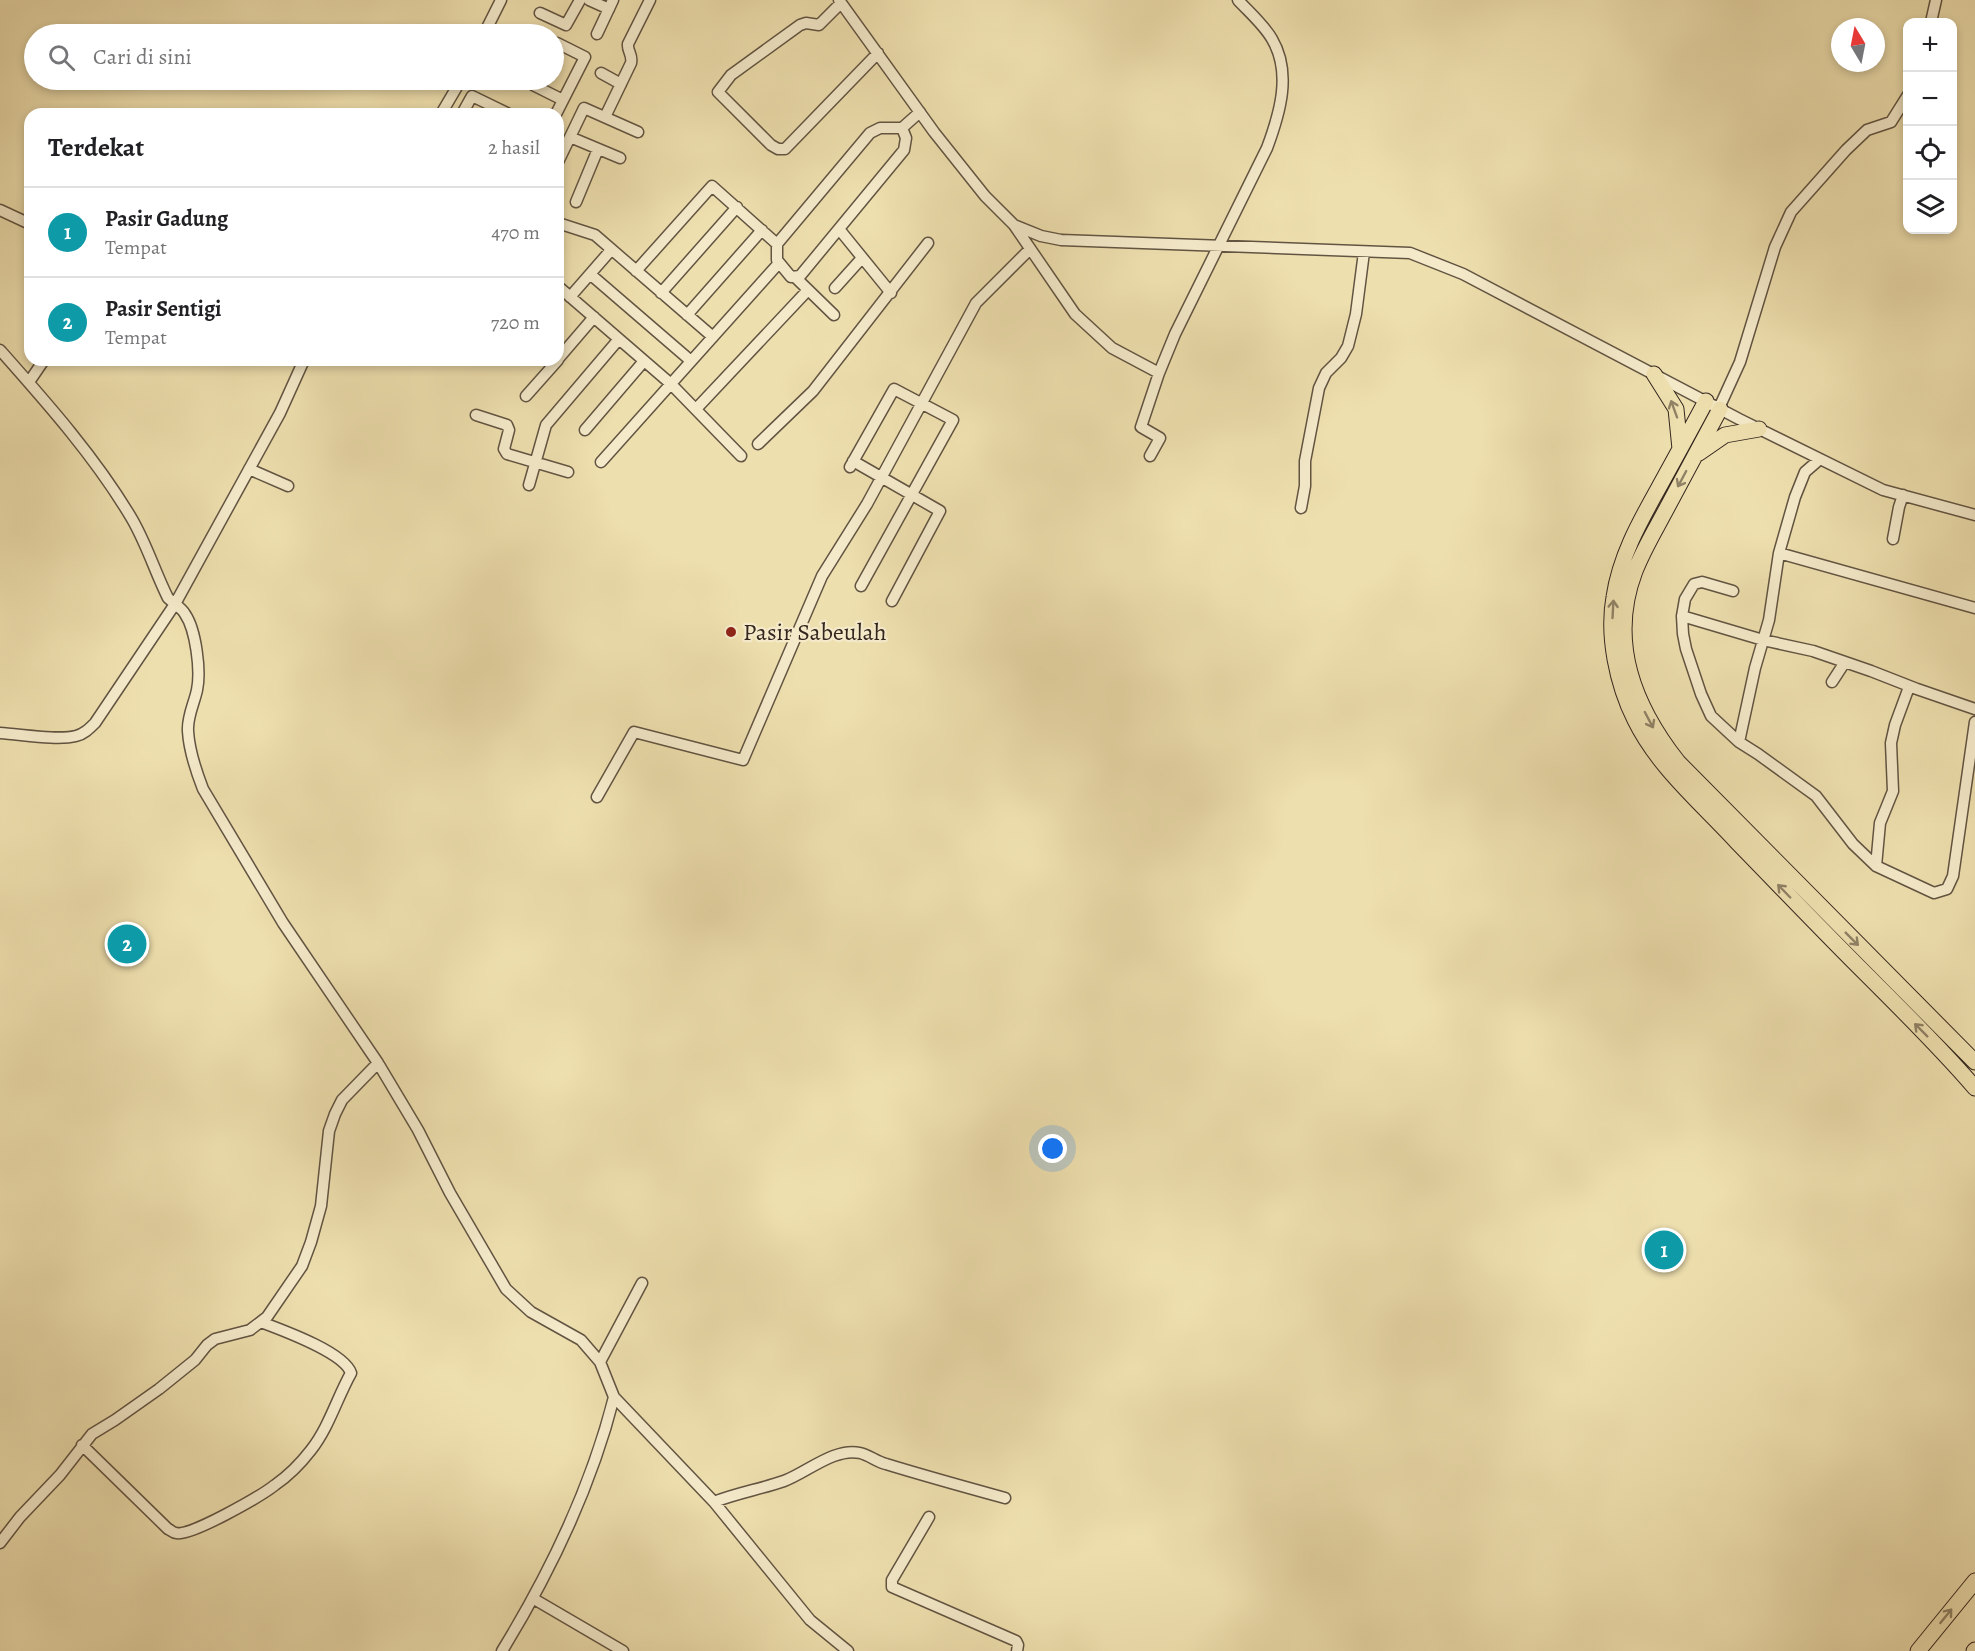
<!DOCTYPE html>
<html lang="id">
<head>
<meta charset="utf-8">
<style>
	:root { --surface:#fff; --page:#f2f2f2; --text:#202124; --muted:#757577; --line:#e0e0e0; --accent:#0f766e }
	body { margin:0; font-family:Alegreya,serif; background:var(--page); color:var(--text) }
	.controls { position:absolute; right:18px; top:18px; display:grid; overflow:hidden; border-radius:12px; box-shadow:0 3px 9px #0003 }
	.controls button { width:54px; height:54px; display:grid; place-items:center; padding:0; border:0; border-bottom:2px solid var(--line); background:var(--surface); color:var(--text); font:30px sans-serif }
	.compass { position:absolute; left:1831px; top:18px; width:54px; height:54px; border-radius:50%; background:var(--surface); box-shadow:0 3px 9px #0003; rotate:350deg }
	.you { position:absolute; left:1053px; top:1149px; width:21px; height:21px; margin:-15px; border:4px solid #fff; border-radius:50%; background:#1a73e8; box-shadow:0 0 0 9px #1a73e833 }
	.badge { display:grid; place-items:center; width:39px; height:39px; border-radius:50%; background:var(--accent); color:#fff; font-size:20px; font-weight:700 }
	.pin { position:absolute; translate:-50% -50%; border:3px solid #fff; box-shadow:0 2px 6px #0006 }
	.list { margin:0; padding:0; list-style:none }
	h2 { display:flex; justify-content:space-between; align-items:center; height:78px; margin:0; padding:0 24px; font-size:26px }
	h2 small { font-size:20px; font-weight:400; color:var(--muted) }
	.list li { display:grid; grid-template-columns:39px 1fr auto; gap:18px; align-items:center; box-sizing:border-box; height:90px; padding:0 24px; border-top:2px solid var(--line) }
	.list b { display:block; font-size:22px; white-space:nowrap }
	.list p { margin:0; font-size:20px; white-space:nowrap; color:var(--muted) }
	.list em { font-size:20px; font-style:normal; color:var(--muted) }
	.icon { flex:none; width:33px; height:33px; fill:none; stroke:currentColor; stroke-width:2; stroke-linecap:round; stroke-linejoin:round }
	.map { position:relative; flex:none; width:1975px; height:1651px; overflow:hidden }
	.search { position:absolute; background:var(--surface); box-shadow:0 3px 9px #0003; left:24px; top:24px; width:540px; height:66px; display:flex; align-items:center; gap:15px; box-sizing:border-box; padding:0 21px; border-radius:33px; color:var(--muted); font-size:22px }
	.panel { position:absolute; background:var(--surface); box-shadow:0 3px 9px #0003; left:24px; top:108px; width:540px; height:258px; border-radius:18px }
	.map>svg:first-child { display:block }
</style>
</head>
<body>
<div class="map">
<svg width="1975" height="1651" viewBox="0 0 1975 1651">
	<rect width="100%" height="100%" fill="#eedfae"/>
	<filter id="stains"><feTurbulence type="fractalNoise" baseFrequency=".00333" numOctaves="4"/><feColorMatrix values="0 0 0 0 .2 0 0 0 0 .09 0 0 0 0 .02 0 0 0 .5 -.17"/></filter>
	<radialGradient id="worn" r=".72"><stop offset=".6" stop-color="#630" stop-opacity="0"/><stop offset="1" stop-color="#630" stop-opacity=".3"/></radialGradient>
	<g fill="none" stroke-linecap="round" stroke-linejoin="round">
		<!-- minor casing -->
		<g stroke="#625442" stroke-width="13">
			<path id="minor" d="M589 0 609 9
				M839 0 934 132 985 196 1014 225 1041 236 1061 240 1410 253 1463 274 1739 419 1883 490 1975 515
				M841 3 819 25 806 23 800 25 731 75 718 92 771 145 778 149H785L878 53
				M540 13 566 25 580 0
				M1931 22 1936 0
				M484 34 501 0
				M597 34 613 0
				M601 73 621 84
				M533 85 563 100
				M441 114 461 80
				M462 114 472 96 509 114
				M556 114 585 57 557 43
				M605 117 631 63C633 55 627 51 628 44L650 0
				M902 128 906 138 904 150 800 276 791 277 777 260V244L870 133 880 128H902L920 112
				M570 137 620 158
				M558 162 584 108 638 132
				M576 202 598 149
				M0 210 30 224
				M558 223 595 235 713 337
				M1014 225 1075 314 1112 348 1159 373 1175 334 1267 148C1280 113 1292 73 1272 39 1264 25 1249 12 1238 0
				M839 229 891 293
				M636 271 712 186 777 244
				M590 274 691 361
				M796 278 834 315
				M560 288 671 384 741 456
				M835 288 862 258
				M661 293 737 207
				M570 297 611 250
				M687 315 762 230
				M0 350C47 403 96 458 132 519 147 545 155 572 168 598L175 604 95 723C89 729 84 734 76 736 57 741 20 734 0 733
				M558 359 594 317
				M304 360 280 413 175 604C179 607 183 610 185 614 196 630 201 671 197 690 194 704 187 717 188 731 189 750 196 771 203 789L283 923 378 1063 418 1130 450 1193 506 1289 531 1312 581 1340 600 1362 614 1397 714 1502 810 1620 848 1651
				M29 382 44 360
				M526 396 558 360
				M1719 408 1740 362 1775 247 1791 212 1846 150 1867 130 1891 122 1908 95
				M696 409 808 290
				M476 415 507 425 509 430 504 449 507 454 568 472
				M585 430 644 361
				M758 444 813 391 928 243
				M1150 456 1160 438 1141 427 1159 373
				M853 461 940 511 892 601
				M601 462 779 263
				M850 467 894 389 953 420 861 586
				M249 469 288 486
				M529 485 546 425 619 339
				M1301 508 1305 486V461L1319 388 1326 373 1341 358 1348 346 1356 314 1364 252
				M1893 539 1899 507 1903 495
				M1779 553 1975 608
				M1733 591 1702 582 1694 584 1685 599 1682 616 1683 634 1686 649 1701 694 1711 716 1739 742 1758 754 1816 796 1853 844 1876 866 1934 893 1947 889 1953 876 1975 722
				M1682 616 1763 640 1813 651 1871 671 1917 689 1975 709
				M1832 682 1845 662
				M1739 742 1755 668 1769 620 1779 553 1795 497 1805 472 1820 459
				M597 797 634 732 743 760 822 576 867 504 976 303 1030 249
				M1876 866 1880 823 1893 791 1891 743 1895 725 1909 687
				M600 1362 642 1283
				M82 1445 168 1529C171 1530 173 1533 176 1533 190 1537 261 1496 275 1485 288 1476 301 1463 311 1450 329 1427 337 1398 351 1373 344 1352 282 1330 261 1322
				M714 1502C737 1493 761 1489 784 1481 806 1473 835 1447 860 1453 869 1455 877 1462 886 1464 925 1476 965 1487 1005 1498
				M929 1517 892 1580V1587L1016 1641 1018 1645 1017 1651
				M0 1543 20 1517 60 1475 92 1434 115 1420 159 1389 195 1360 207 1345 215 1339 250 1330 267 1317 302 1266 311 1242 321 1206 329 1131 335 1114 342 1100 378 1063
				M534 1599 623 1651
				M502 1651C551 1571 591 1488 614 1397"/>
		</g>
		<!-- highway casing -->
		<g stroke="#33261e" stroke-width="17">
			<path id="highway" d="M1654 374 1676 409 1680 449
				M1706 401C1690 431 1674 460 1658 489 1639 523 1620 557 1614 597 1607 636 1617 684 1635 720 1658 767 1701 803 1736 841 1777 883 1818 926 1859 967 1899 1007 1939 1046 1975 1088
				M1720 409C1703 441 1685 474 1668 506 1657 527 1644 548 1635 571 1608 642 1634 706 1678 762L1975 1062
				M1699 453 1725 435 1759 429
				M1918 1651 1975 1581
				M1974 1651 1975 1650"/>
		</g>
		<!-- minor -->
		<use href="#minor" stroke="#f4eaca" stroke-width="10"/>
		<!-- highway -->
		<use href="#highway" stroke="#eedfae" stroke-width="15"/>
	</g>
	<!-- one-way arrows -->
	<defs><path id="oneway-shaft" d="M-6 0H5M1.5-3L5.5 0L1.5 3" fill="none" stroke-width="1.6" stroke-linecap="round" stroke-linejoin="round" transform="scale(1.5)"/></defs>
	<g stroke="#908266">
		<use href="#oneway-shaft" transform="translate(1674 409) rotate(-110)"/>
		<use href="#oneway-shaft" transform="translate(1682 479) rotate(118)"/>
		<use href="#oneway-shaft" transform="translate(1613 609) rotate(-87)"/>
		<use href="#oneway-shaft" transform="translate(1649 720) rotate(62)"/>
		<use href="#oneway-shaft" transform="translate(1784 891) rotate(-134)"/>
		<use href="#oneway-shaft" transform="translate(1852 939) rotate(45)"/>
		<use href="#oneway-shaft" transform="translate(1921 1030) rotate(-135)"/>
		<use href="#oneway-shaft" transform="translate(1946 1616) rotate(-51)"/>
	</g>
	<!-- markers -->
	<circle fill="#8f2418" stroke="#f4eaca" stroke-width="2" cx="731" cy="632" r="6"/>
	<g text-anchor="middle" dominant-baseline="central" stroke-width="4.5" stroke-linejoin="round" paint-order="stroke">
		<!-- poi labels -->
		<g font-size="24" fill="#33261e" stroke="#f4eaca" text-anchor="start">
			<text x="743" y="632">Pasir Sabeulah</text>
		</g>
	</g>
	<rect width="100%" height="100%" filter="url(#stains)"/>
	<rect width="100%" height="100%" fill="url(#worn)"/>
</svg>
<div class="controls">
<button>+</button>
<button>−</button>
<button><svg class="icon" aria-label="locate" viewBox="0 0 24 24"><circle cx="12" cy="12" r="6"/><path d="M12 2v4M12 18v4M2 12h4M18 12h4"/></svg></button>
<button><svg class="icon" aria-label="layers" viewBox="0 0 24 24"><path d="M12 4l9 5-9 5-9-5zM3 14l9 5 9-5"/></svg></button>
</div>
<svg class="compass" viewBox="-18 -18 36 36"><path d="M0-13l5 13h-10z" fill="#e53935"/><path d="M0 13l5-13h-10z" fill="#757577"/></svg>
<div class="you"></div>
<div class="pin badge" style="left:1664px;top:1250px;background:#0f9aa8">1</div>
<div class="pin badge" style="left:127px;top:944px;background:#0f9aa8">2</div>
<div class="search"><svg class="icon" aria-label="search" viewBox="0 0 24 24"><circle cx="10" cy="10" r="6"/><path d="M15 15l6 6"/></svg>Cari di sini</div>
<section class="panel">
<h2>Terdekat<small>2 hasil</small></h2>
<ul class="list">
<li><span class="badge" style="background:#0f9aa8">1</span><div><b>Pasir Gadung</b><p>Tempat</p></div><em>470 m</em></li>
<li><span class="badge" style="background:#0f9aa8">2</span><div><b>Pasir Sentigi</b><p>Tempat</p></div><em>720 m</em></li>
</ul>
</section>
</div>
</body>
</html>
